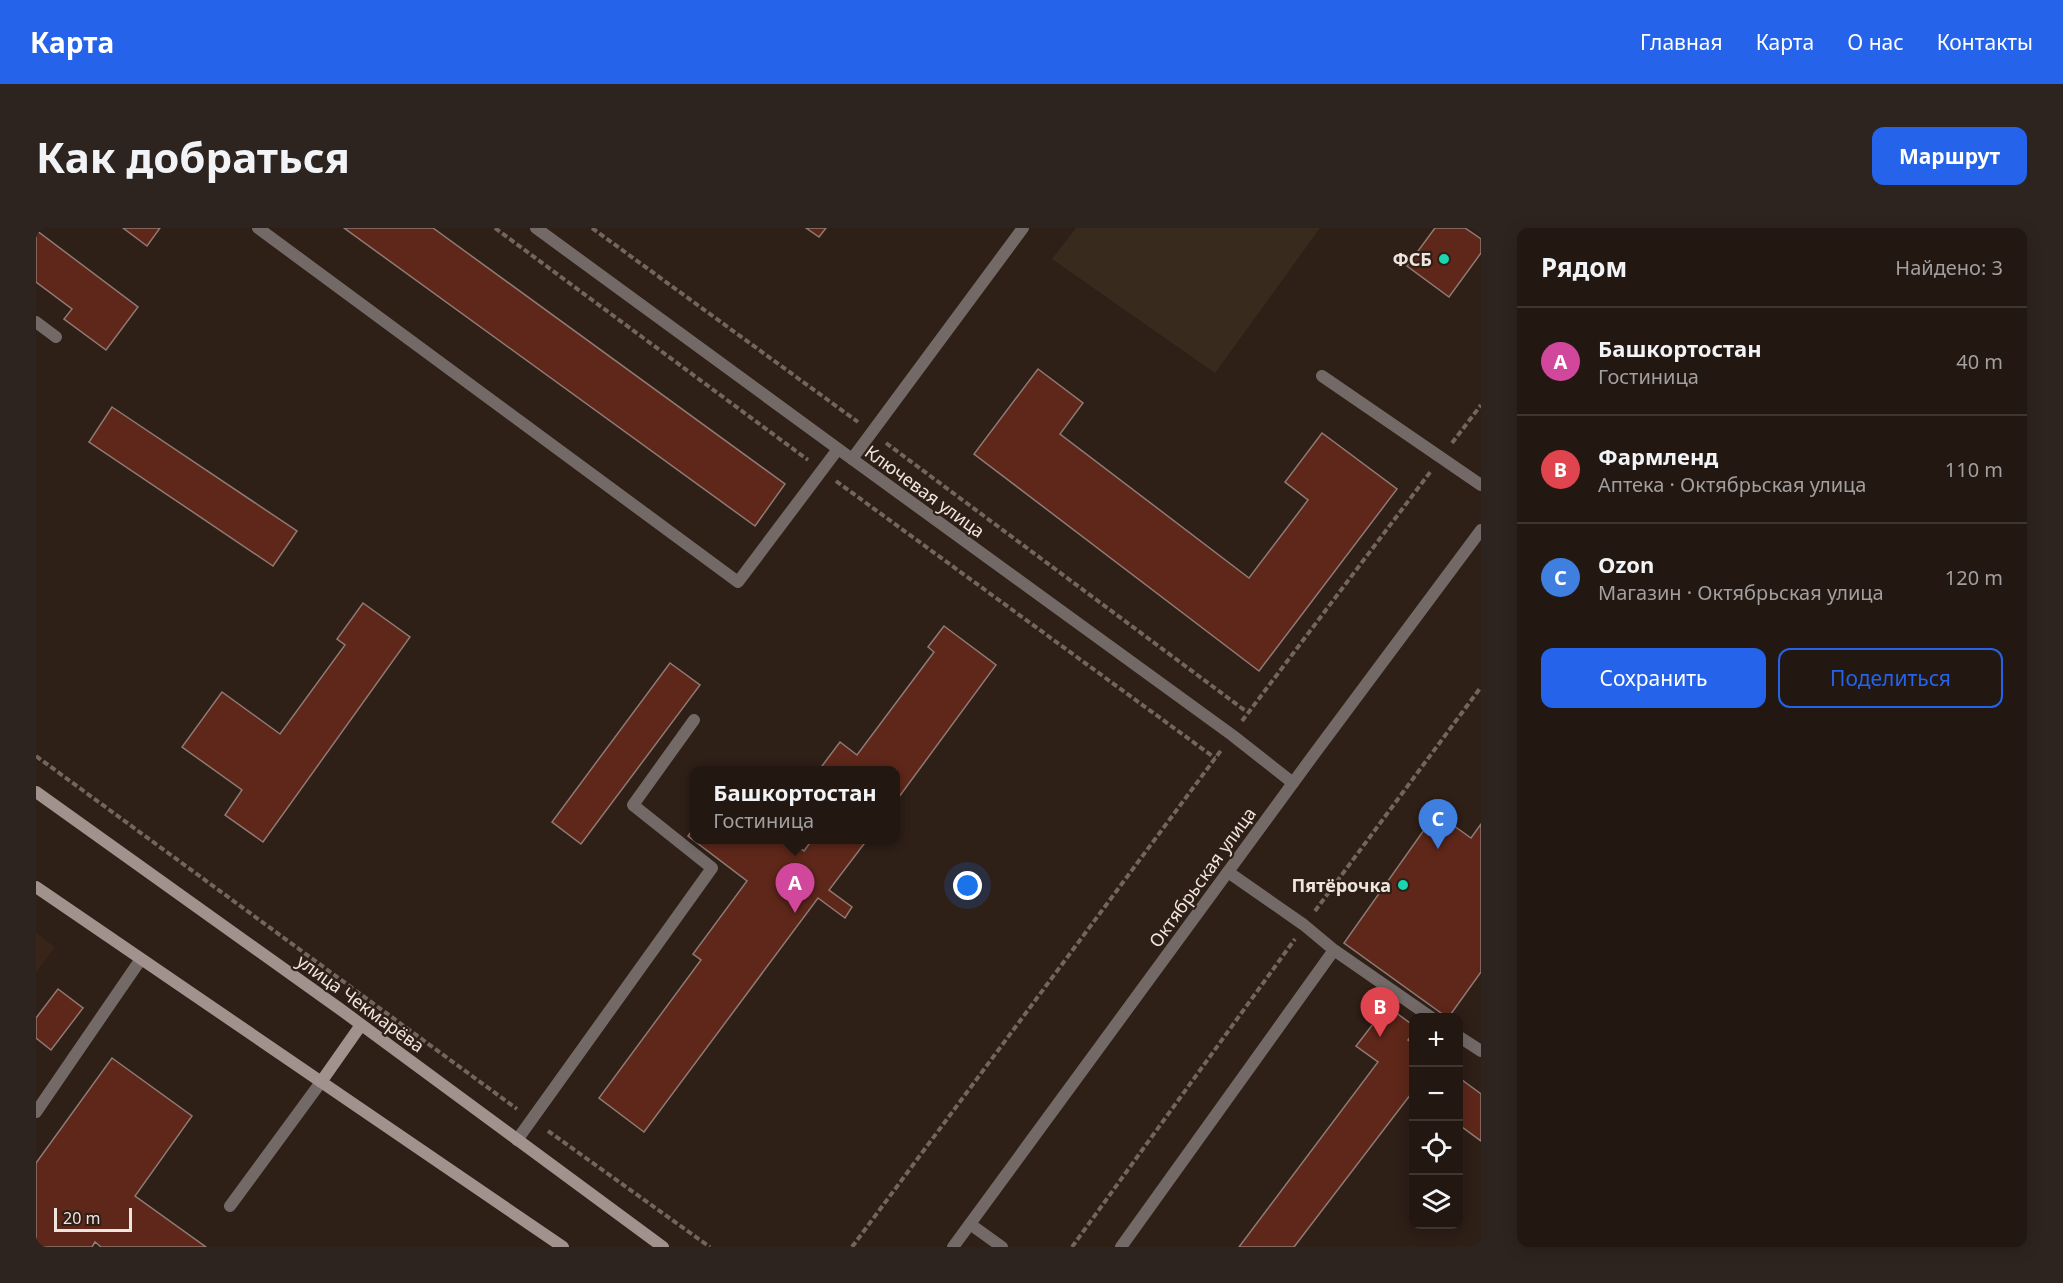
<!DOCTYPE html>
<html lang="ru">
<head>
<meta charset="utf-8">
<style>
	:root { --surface:#221711; --page:#2e241f; --text:#f1f3f6; --muted:#a29f9f; --line:#3f3631; --accent:#2563eb }
	body { margin:0; font-family:"Noto Sans",sans-serif; background:var(--page); color:var(--text) }
	.controls { position:absolute; right:18px; bottom:18px; display:grid; overflow:hidden; border-radius:12px; box-shadow:0 3px 15px #0003 }
	.controls button { width:54px; height:54px; display:grid; place-items:center; padding:0; border:0; border-bottom:2px solid var(--line); background:var(--surface); color:var(--text); font:30px sans-serif }
	.scale { position:absolute; left:18px; bottom:15px; width:78px; box-sizing:border-box; padding-left:6px; border:3px solid #efe5df; border-top:0; font-size:16px; line-height:21px; white-space:nowrap; color:#efe5df; -webkit-text-stroke:4px #2e1f17; paint-order:stroke }
	.you { position:absolute; left:932px; top:658px; width:21px; height:21px; margin:-15px; border:4px solid #fff; border-radius:50%; background:#1a73e8; box-shadow:0 0 0 9px #1a73e833 }
	.badge { display:grid; place-items:center; width:39px; height:39px; border-radius:50%; background:var(--accent); color:#fff; font-size:20px; font-weight:700 }
	.pin { position:absolute; translate:-50% -50px; filter:drop-shadow(0 2px 3px #0008) }
	.pin::after { content:''; position:absolute; top:32px; width:21px; height:18px; background:inherit; clip-path:polygon(0 0,100% 0,50% 100%) }
	.popup { position:absolute; left:654px; top:538px; width:210px; height:78px; box-sizing:border-box; display:grid; place-content:center; border-radius:12px; background:var(--surface); filter:drop-shadow(0 2px 4px #0005); font-size:20px; white-space:nowrap; color:var(--muted) }
	.popup b { font-size:22px; color:var(--text) }
	.popup::after { content:''; position:absolute; left:50%; top:100%; margin-left:-12px; border:12px solid transparent; border-top-color:var(--surface) }
	.list { margin:0; padding:0; list-style:none }
	h2 { display:flex; justify-content:space-between; align-items:center; height:78px; margin:0; padding:0 24px; font-size:26px }
	h2 small { font-size:20px; font-weight:400; color:var(--muted) }
	.list li { display:grid; grid-template-columns:39px 1fr auto; gap:18px; align-items:center; box-sizing:border-box; height:108px; padding:0 24px; border-top:2px solid var(--line) }
	.list b { display:block; font-size:22px; white-space:nowrap }
	.list p { margin:0; font-size:20px; white-space:nowrap; color:var(--muted) }
	.list em { font-size:20px; font-style:normal; color:var(--muted) }
	.actions { display:flex; gap:12px; padding:18px 24px }
	.actions a { flex:1; padding:14px 0; border:2px solid var(--accent); border-radius:12px; text-align:center; font-size:21px; color:var(--accent) }
	.actions .main { background:var(--accent); color:#fff }
	.icon { flex:none; width:33px; height:33px; fill:none; stroke:currentColor; stroke-width:2; stroke-linecap:round; stroke-linejoin:round }
	.map { position:relative; flex:none; width:1445px; height:1019px; overflow:hidden; border-radius:12px }
	header { display:flex; align-items:center; gap:36px; box-sizing:border-box; height:84px; padding:0 30px; background:var(--accent); color:#fff }
	header strong { font-size:28px }
	nav { display:flex; gap:33px; margin-inline-start:auto; font-size:21px }
	.intro { display:flex; align-items:center; justify-content:space-between; box-sizing:border-box; height:144px; padding:0 36px }
	h1 { margin:0; font-size:42px }
	.button { padding:15px 27px; border-radius:12px; background:var(--accent); color:#fff; font-size:21px; font-weight:700 }
	main { display:flex; gap:36px; padding:0 36px }
	aside { flex:1; background:var(--surface); border-radius:12px; box-shadow:0 3px 15px #0003 }
	.map>svg:first-child { display:block }
</style>
</head>
<body>
<header>
<strong>Карта</strong>
<nav><a>Главная</a><a>Карта</a><a>О нас</a><a>Контакты</a></nav>
</header>
<div class="intro"><h1>Как добраться</h1><a class="button">Маршрут</a></div>
<main>
<div class="map">
<svg width="1445" height="1019" viewBox="0 0 1445 1019">
	<rect width="100%" height="100%" fill="#2e1f17"/>
	<!-- built -->
	<path fill="#392419" d="M0 705 19 719 0 745Z"/>
	<!-- industrial -->
	<path fill="#382b1e" d="M1040 0H1284L1179 145 1016 31Z"/>
	<!-- building -->
	<path fill="#5e271a" stroke="#8f7a74" stroke-width="1.5" d="M87 0H124L111 18Z
		M308 0H397L749 256 719 298Z
		M770 0H790L783 9Z
		M1399 0H1429L1445 11V25L1413 69 1371 38Z
		M0 2 102 79 70 122 28 91 36 81 0 54Z
		M1002 141 1047 175 1024 206 1213 350 1272 272 1249 254 1286 205 1361 261 1223 443 938 226Z
		M76 179 261 303 237 338 53 214Z
		M327 375 374 409 227 614 189 587 206 562 146 519 186 464 244 506 309 417 301 411Z
		M908 398 960 437 860 573V542H783L804 514 821 527 898 424 892 419Z
		M634 435 664 457 545 616 516 594Z
		M1400 585 1435 610 1445 596V744L1412 790 1308 715Z
		M658 600V612H753L768 623 776 612H831L793 662 816 679 809 690 782 670 608 904 563 870 665 732 657 726 711 653 652 608Z
		M22 761 47 780 15 822 0 810V790Z
		M1351 778 1378 798V804L1372 812 1378 816V862L1258 1019H1203L1342 834 1320 818Z
		M76 830 156 888 99 968 170 1019H65L59 1014 56 1019H0V935Z
		M1422 849 1445 866V913L1422 896Z"/>
	<g fill="none" stroke-linecap="round" stroke-linejoin="round">
		<!-- path -->
		<path stroke="#73655e" stroke-width="4" stroke-dasharray="6 3" stroke-linecap="butt" d="M459 0 772 232
			M556 0 822 194
			M850 215 1211 484
			M1416 215 1445 177
			M800 253 1179 530
			M1206 493 1395 243
			M0 528 481 881
			M1279 683 1445 459
			M512 903 674 1019
			M816 1019 1186 521
			M1036 1019 1259 711"/>
		<!-- service -->
		<path stroke="#736a67" stroke-width="12" d="M222 0 702 354 802 221
			M0 94 20 109
			M1286 148 1445 257
			M816 231 987 0
			M1192 644 1268 697 1298 722 1396 790
			M1422 808 1445 823
			M0 884 105 731
			M481 912 676 640 597 577 658 492
			M194 978 285 854
			M934 996 966 1019
			M1085 1019 1298 722"/>
		<!-- minor -->
		<path stroke="#736a67" stroke-width="12" d="M500 0 816 231 1196 507 1257 555"/>
		<!-- tertiary -->
		<path stroke="#736a67" stroke-width="12" d="M917 1019 1276 529 1445 302"/>
		<!-- secondary -->
		<path stroke="#a1928e" stroke-width="12" d="M0 564 304 781 627 1019
			M0 659 527 1019
			M285 854 325 797"/>
	</g>
	<!-- markers -->
	<g fill="#1bd5b1" stroke="#2e1f17" stroke-width="2">
		<circle cx="1408" cy="31" r="6"/>
		<circle cx="1367" cy="657" r="6"/>
	</g>
	<g text-anchor="middle" dominant-baseline="central" stroke-width="4.5" stroke-linejoin="round" paint-order="stroke">
		<!-- poi labels -->
		<g font-size="18" font-weight="bold" fill="#efe5df" stroke="#2e1f17" text-anchor="end">
			<text x="1396" y="31">ФСБ</text>
			<text x="1355" y="657">Пятёрочка</text>
		</g>
		<!-- street labels -->
		<g font-size="18" fill="#efe5df" stroke="#2e1f17">
			<text transform="translate(889 263) rotate(36)">Ключевая улица</text>
			<text transform="translate(1166 649) rotate(-54)">Октябрьская улица</text>
			<text transform="translate(325 775) rotate(36)">улица Чекмарёва</text>
		</g>
	</g>
</svg>
<div class="controls">
<button>+</button>
<button>−</button>
<button><svg class="icon" aria-label="locate" viewBox="0 0 24 24"><circle cx="12" cy="12" r="6"/><path d="M12 2v4M12 18v4M2 12h4M18 12h4"/></svg></button>
<button><svg class="icon" aria-label="layers" viewBox="0 0 24 24"><path d="M12 4l9 5-9 5-9-5zM3 14l9 5 9-5"/></svg></button>
</div>
<div class="scale">20 m</div>
<div class="you"></div>
<div class="pin badge" style="left:759px;top:685px;background:#d1479c">A</div>
<div class="popup"><b>Башкортостан</b>Гостиница</div>
<div class="pin badge" style="left:1344px;top:809px;background:#e0444e">B</div>
<div class="pin badge" style="left:1402px;top:621px;background:#3f7fe0">C</div>
</div>
<aside>
<h2>Рядом<small>Найдено: 3</small></h2>
<ul class="list">
<li><span class="badge" style="background:#d1479c">A</span><div><b>Башкортостан</b><p>Гостиница</p></div><em>40 m</em></li>
<li><span class="badge" style="background:#e0444e">B</span><div><b>Фармленд</b><p>Аптека · Октябрьская улица</p></div><em>110 m</em></li>
<li><span class="badge" style="background:#3f7fe0">C</span><div><b>Ozon</b><p>Магазин · Октябрьская улица</p></div><em>120 m</em></li>
</ul>
<div class="actions"><a class="main">Сохранить</a><a>Поделиться</a></div>
</aside>
</main>
</body>
</html>
